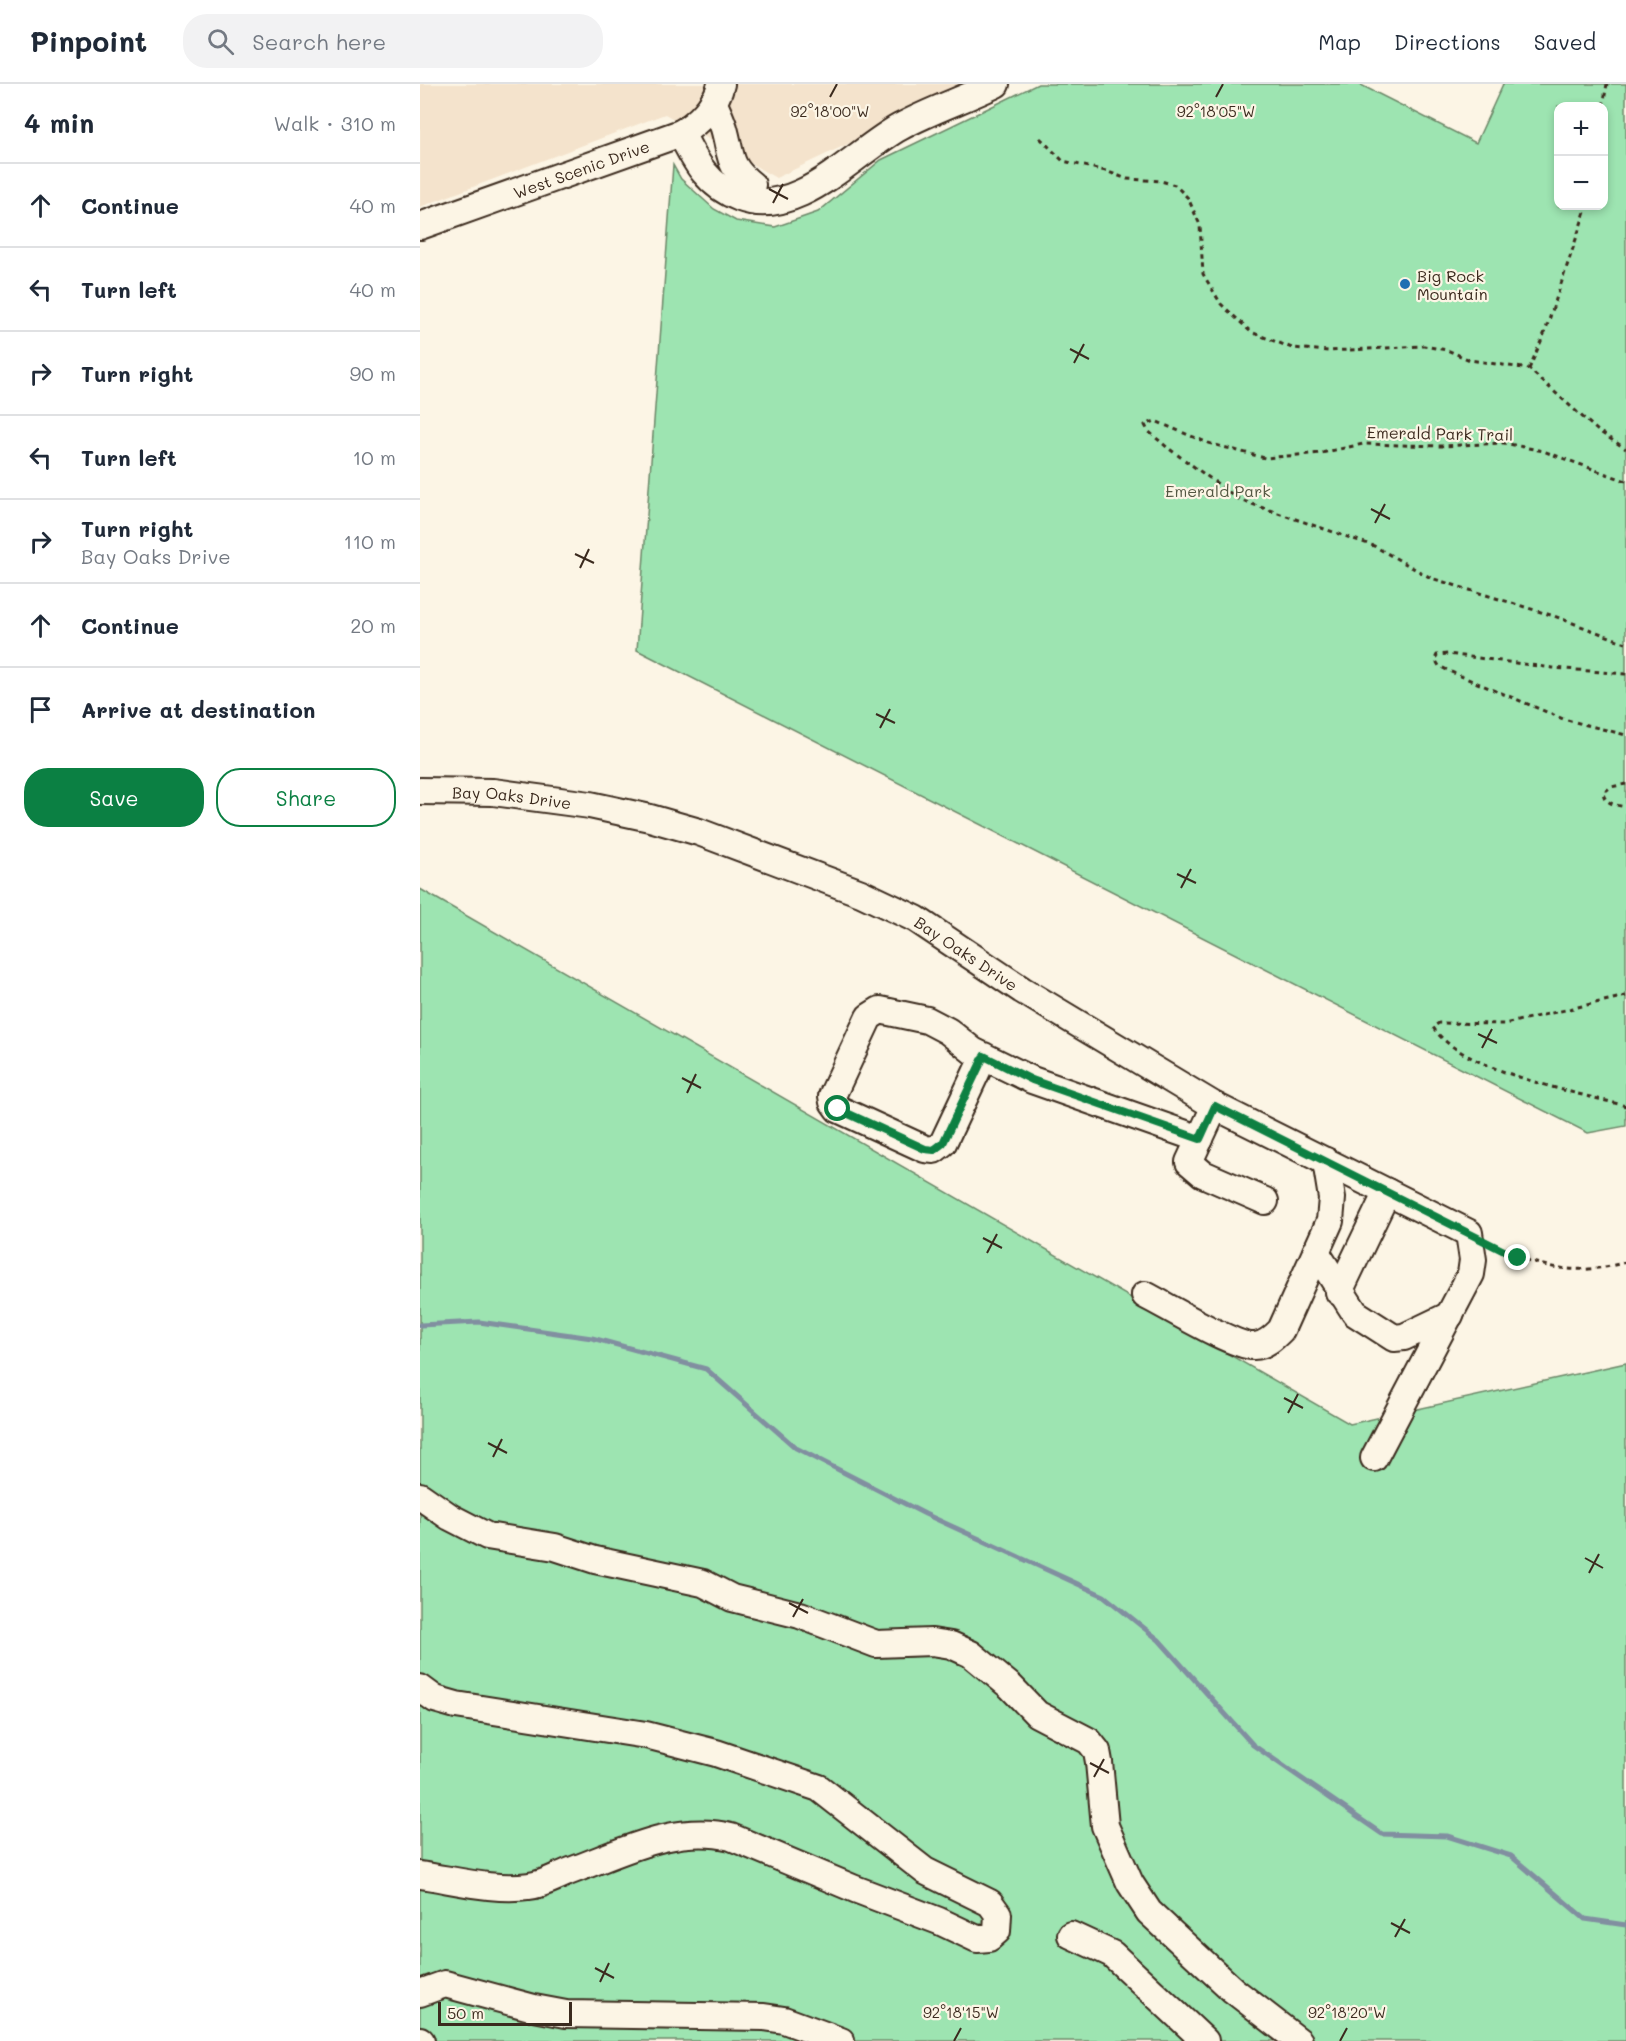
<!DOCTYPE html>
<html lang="en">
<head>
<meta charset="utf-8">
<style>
	:root { --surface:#fff; --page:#f2f2f3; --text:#1f2937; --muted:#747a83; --line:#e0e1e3; --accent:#0b8043 }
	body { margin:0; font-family:Mali,sans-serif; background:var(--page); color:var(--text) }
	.controls { position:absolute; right:18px; top:18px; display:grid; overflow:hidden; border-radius:12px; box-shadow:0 3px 9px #0003 }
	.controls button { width:54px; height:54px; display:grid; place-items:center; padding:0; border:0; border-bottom:2px solid var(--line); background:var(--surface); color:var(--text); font:30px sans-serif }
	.scale { position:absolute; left:18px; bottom:15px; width:134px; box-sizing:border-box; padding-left:6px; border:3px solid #3b2a1e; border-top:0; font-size:16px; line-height:21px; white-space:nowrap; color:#3b2a1e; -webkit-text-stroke:4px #fcf5e5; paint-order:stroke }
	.stop { position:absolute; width:18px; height:18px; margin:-14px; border:4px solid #0b8043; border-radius:50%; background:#fff }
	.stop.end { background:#0b8043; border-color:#fff; box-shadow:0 2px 6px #0008 }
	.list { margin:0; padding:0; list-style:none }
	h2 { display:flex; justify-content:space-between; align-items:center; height:78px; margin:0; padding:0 24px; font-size:26px }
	h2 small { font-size:20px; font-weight:400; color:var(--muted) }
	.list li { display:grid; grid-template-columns:39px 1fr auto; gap:18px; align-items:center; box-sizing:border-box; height:84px; padding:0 24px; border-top:2px solid var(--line) }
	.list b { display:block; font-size:22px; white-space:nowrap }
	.list p { margin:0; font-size:20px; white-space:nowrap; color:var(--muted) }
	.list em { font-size:20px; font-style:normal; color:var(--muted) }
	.actions { display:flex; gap:12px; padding:18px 24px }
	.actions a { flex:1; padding:14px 0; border:2px solid var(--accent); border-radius:24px; text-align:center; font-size:21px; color:var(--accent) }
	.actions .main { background:var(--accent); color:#fff }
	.icon { flex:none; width:33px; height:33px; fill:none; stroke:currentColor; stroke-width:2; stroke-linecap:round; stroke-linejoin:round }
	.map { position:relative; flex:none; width:1206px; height:1957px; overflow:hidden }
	header { display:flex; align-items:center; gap:36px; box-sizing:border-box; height:84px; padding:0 30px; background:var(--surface); border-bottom:2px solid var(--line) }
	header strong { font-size:28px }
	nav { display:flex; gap:33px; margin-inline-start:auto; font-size:21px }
	.search { width:420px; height:54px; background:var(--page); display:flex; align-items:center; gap:15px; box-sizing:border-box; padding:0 21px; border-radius:24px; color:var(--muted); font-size:22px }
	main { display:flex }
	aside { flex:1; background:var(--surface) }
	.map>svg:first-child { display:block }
</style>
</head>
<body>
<header>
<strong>Pinpoint</strong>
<div class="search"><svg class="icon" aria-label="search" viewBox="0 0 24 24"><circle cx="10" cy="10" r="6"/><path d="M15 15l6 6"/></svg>Search here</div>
<nav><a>Map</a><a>Directions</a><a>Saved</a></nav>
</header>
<main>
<aside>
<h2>4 min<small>Walk · 310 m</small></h2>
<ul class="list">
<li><svg class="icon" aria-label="ahead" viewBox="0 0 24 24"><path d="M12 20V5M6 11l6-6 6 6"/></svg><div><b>Continue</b></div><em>40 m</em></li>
<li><svg class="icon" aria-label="left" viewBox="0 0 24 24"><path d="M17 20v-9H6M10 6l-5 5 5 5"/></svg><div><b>Turn left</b></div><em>40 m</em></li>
<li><svg class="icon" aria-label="right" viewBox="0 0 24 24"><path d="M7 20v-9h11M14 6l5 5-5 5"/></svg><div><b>Turn right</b></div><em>90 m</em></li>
<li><svg class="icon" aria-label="left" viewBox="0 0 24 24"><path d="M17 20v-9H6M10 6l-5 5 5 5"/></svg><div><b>Turn left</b></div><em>10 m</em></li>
<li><svg class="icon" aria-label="right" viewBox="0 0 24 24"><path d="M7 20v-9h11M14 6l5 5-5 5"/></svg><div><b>Turn right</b><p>Bay Oaks Drive</p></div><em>110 m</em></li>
<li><svg class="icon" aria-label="ahead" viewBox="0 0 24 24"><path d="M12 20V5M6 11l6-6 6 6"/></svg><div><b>Continue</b></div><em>20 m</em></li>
<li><svg class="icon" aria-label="arrive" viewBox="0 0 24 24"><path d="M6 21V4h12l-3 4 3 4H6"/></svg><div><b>Arrive at destination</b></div></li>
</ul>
<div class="actions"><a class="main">Save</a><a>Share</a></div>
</aside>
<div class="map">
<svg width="1206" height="1957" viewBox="0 0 1206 1957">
	<rect width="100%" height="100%" fill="#fcf5e5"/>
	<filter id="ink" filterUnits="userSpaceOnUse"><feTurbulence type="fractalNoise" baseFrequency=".0167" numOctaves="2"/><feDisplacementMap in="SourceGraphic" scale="12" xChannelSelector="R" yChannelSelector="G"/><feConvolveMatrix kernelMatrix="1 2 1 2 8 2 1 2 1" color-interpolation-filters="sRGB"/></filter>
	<g filter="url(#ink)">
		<!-- built -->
		<path fill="#f4e3cc" d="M0 0H554L356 94 245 30 0 123Z"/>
		<!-- green -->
		<path fill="#9de4b1" stroke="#6c8768" stroke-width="1.5" fill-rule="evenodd" d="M618 0H939L1056 59 1083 0H1206V1042L1168 1049 217 566 253 81 261 95 294 125 316 137 355 143 398 128 461 76ZM1138 22H1184V122H1138Z
			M0 805 930 1340 1206 1279V1957H0Z"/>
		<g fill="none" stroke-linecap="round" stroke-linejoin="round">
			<!-- stream -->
			<path stroke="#818fa0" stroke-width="5" d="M0 1241 59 1238 172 1254 286 1285 376 1364 505 1430 684 1512 739 1556 833 1661 962 1750 1027 1752 1091 1772 1165 1835 1206 1841"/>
			<!-- minor casing -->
			<g stroke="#3b2a1e" stroke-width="30">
				<g id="minor">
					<path d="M293 18C297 26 301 35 304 44 312 72 307 81 332 101"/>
					<path d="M261 49C275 78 288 102 320 114 377 136 434 68 480 43 511 26 545 15 576 0"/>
					<path id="s1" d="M0 142 261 49C278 39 297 20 301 0"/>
					<path id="s2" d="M0 707 73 708 170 721 230 734 279 748 441 809 496 835 602 906 795 1022 1049 1149 1053 1176 1051 1190 954 1374"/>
					<path d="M564 972 523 1059 514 1066 505 1065 418 1025 413 1018 412 1012 449 933 460 926 507 936 528 947 553 967 612 996 780 1055"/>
					<path d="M795 1022 769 1078 783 1090 845 1117"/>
					<path d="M896 1168 935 1229 974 1254 984 1253 1030 1231"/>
					<path d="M919 1208 967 1108"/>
					<path d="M725 1211C747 1222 814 1263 834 1262 845 1262 854 1253 861 1246L910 1137 912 1114 906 1077"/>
					<path d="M0 1412 30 1433 67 1452 135 1463 175 1476 283 1499 312 1514 380 1531 456 1560 512 1558 531 1561 551 1570 591 1603 617 1630 669 1657 677 1667 679 1678 685 1742 710 1799 729 1828 813 1906 879 1957"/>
					<path d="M0 1604 15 1615 36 1621 226 1651 296 1669 399 1704 505 1787 570 1819 578 1830 577 1847 569 1854 557 1855 519 1837 435 1805 311 1753C255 1739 200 1769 148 1788 136 1793 122 1801 109 1802 74 1807 35 1796 0 1791"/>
					<path d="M651 1851 692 1870 785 1957"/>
					<path d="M0 1909 25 1900 114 1924 146 1930 344 1933 364 1936 421 1957"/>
					<path d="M0 1956 1 1957"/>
				</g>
			</g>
			<!-- path -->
			<path stroke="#3b2a1e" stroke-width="3" stroke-dasharray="4.5 4.5" stroke-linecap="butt" d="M1183 22 1187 0
				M620 54 643 77 686 87 707 95 741 97 755 101 768 114 780 141 783 190 801 220 831 248 872 264 909 267 1004 262 1027 266 1050 276 1109 285 1177 346 1206 365
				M1109 285 1125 248 1167 122
				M1206 397 1123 367 1084 359 1021 362 943 360 901 369 845 374 788 359 735 337 725 341 728 347 748 364 820 416 954 462 1011 494 1134 532 1206 559
				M1206 590 1133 584 1028 570 1017 571 1015 575 1019 582 1029 587 1143 635 1206 651
				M1206 700 1191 703 1183 709C1185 720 1196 721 1206 723
				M1206 912 1084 940 1019 939 1013 943C1039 986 1158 1009 1206 1022
				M1072 1161C1119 1184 1155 1193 1206 1178"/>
			<!-- minor -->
			<use href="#minor" stroke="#fcf5e5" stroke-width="26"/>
		</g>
	</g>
	<g fill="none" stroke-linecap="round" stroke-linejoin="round" filter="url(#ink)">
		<!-- route -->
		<path stroke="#0b8043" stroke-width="8" d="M418 1025 505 1065 514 1066 523 1059 564 972 612 996 780 1055 795 1022 1098 1174"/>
	</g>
	<!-- ticks -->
	<path fill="none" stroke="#3b2a1e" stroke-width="2" d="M410 13 417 0M796 13 803 0M349 105 368 115M353 119 363 100M650 265 669 275M654 279 664 260M951 425 970 435M955 439 965 420M155 470 174 479M160 484 169 465M456 630 475 639M460 644 470 625M757 790 776 799M761 804 771 785M1058 950 1077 959M1062 964 1072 945M262 994 281 1004M267 1009 276 990M563 1154 582 1164M567 1169 577 1150M864 1314 883 1324M868 1329 878 1310M68 1359 87 1369M73 1373 82 1355M1165 1474 1183 1484M1169 1489 1179 1470M369 1519 388 1529M373 1533 383 1515M670 1679 689 1689M674 1693 684 1675M971 1839 990 1849M975 1853 985 1835M175 1884 194 1894M180 1898 189 1879M534 1957 541 1944M920 1957 927 1944"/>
	<!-- markers -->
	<circle fill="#1f6fb2" stroke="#fcf5e5" stroke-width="2" cx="985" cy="200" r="6"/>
	<g text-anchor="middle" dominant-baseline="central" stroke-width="4.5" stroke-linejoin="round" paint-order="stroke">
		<!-- street labels -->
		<g font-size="16" fill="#3b2a1e" stroke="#fcf5e5">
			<text stroke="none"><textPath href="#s1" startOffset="171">West Scenic Drive</textPath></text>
			<text transform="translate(1020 349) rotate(1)">Emerald Park Trail</text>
			<text stroke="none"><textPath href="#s2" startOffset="92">Bay Oaks Drive</textPath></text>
			<text stroke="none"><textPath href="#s2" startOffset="578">Bay Oaks Drive</textPath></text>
		</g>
		<!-- poi labels -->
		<g font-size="16" fill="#3b2a1e" stroke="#fcf5e5" text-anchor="start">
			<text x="997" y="191">Big Rock<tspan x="997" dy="18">Mountain</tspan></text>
		</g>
		<!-- park labels -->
		<g font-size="16" fill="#545843" stroke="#fcf5e5">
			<text x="798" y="406">Emerald Park</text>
		</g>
	</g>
	<g font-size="15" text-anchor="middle" fill="#3b2a1e" stroke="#fcf5e5" stroke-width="4.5" stroke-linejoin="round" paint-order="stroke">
		<text x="410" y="33">92°18'00"W</text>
		<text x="796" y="33">92°18'05"W</text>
		<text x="541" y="1934">92°18'15"W</text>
		<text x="927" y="1934">92°18'20"W</text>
	</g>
</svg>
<div class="controls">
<button>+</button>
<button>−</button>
</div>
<div class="scale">50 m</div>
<div class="stop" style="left:418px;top:1025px"></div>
<div class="stop end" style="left:1098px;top:1174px"></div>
</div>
</main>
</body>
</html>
